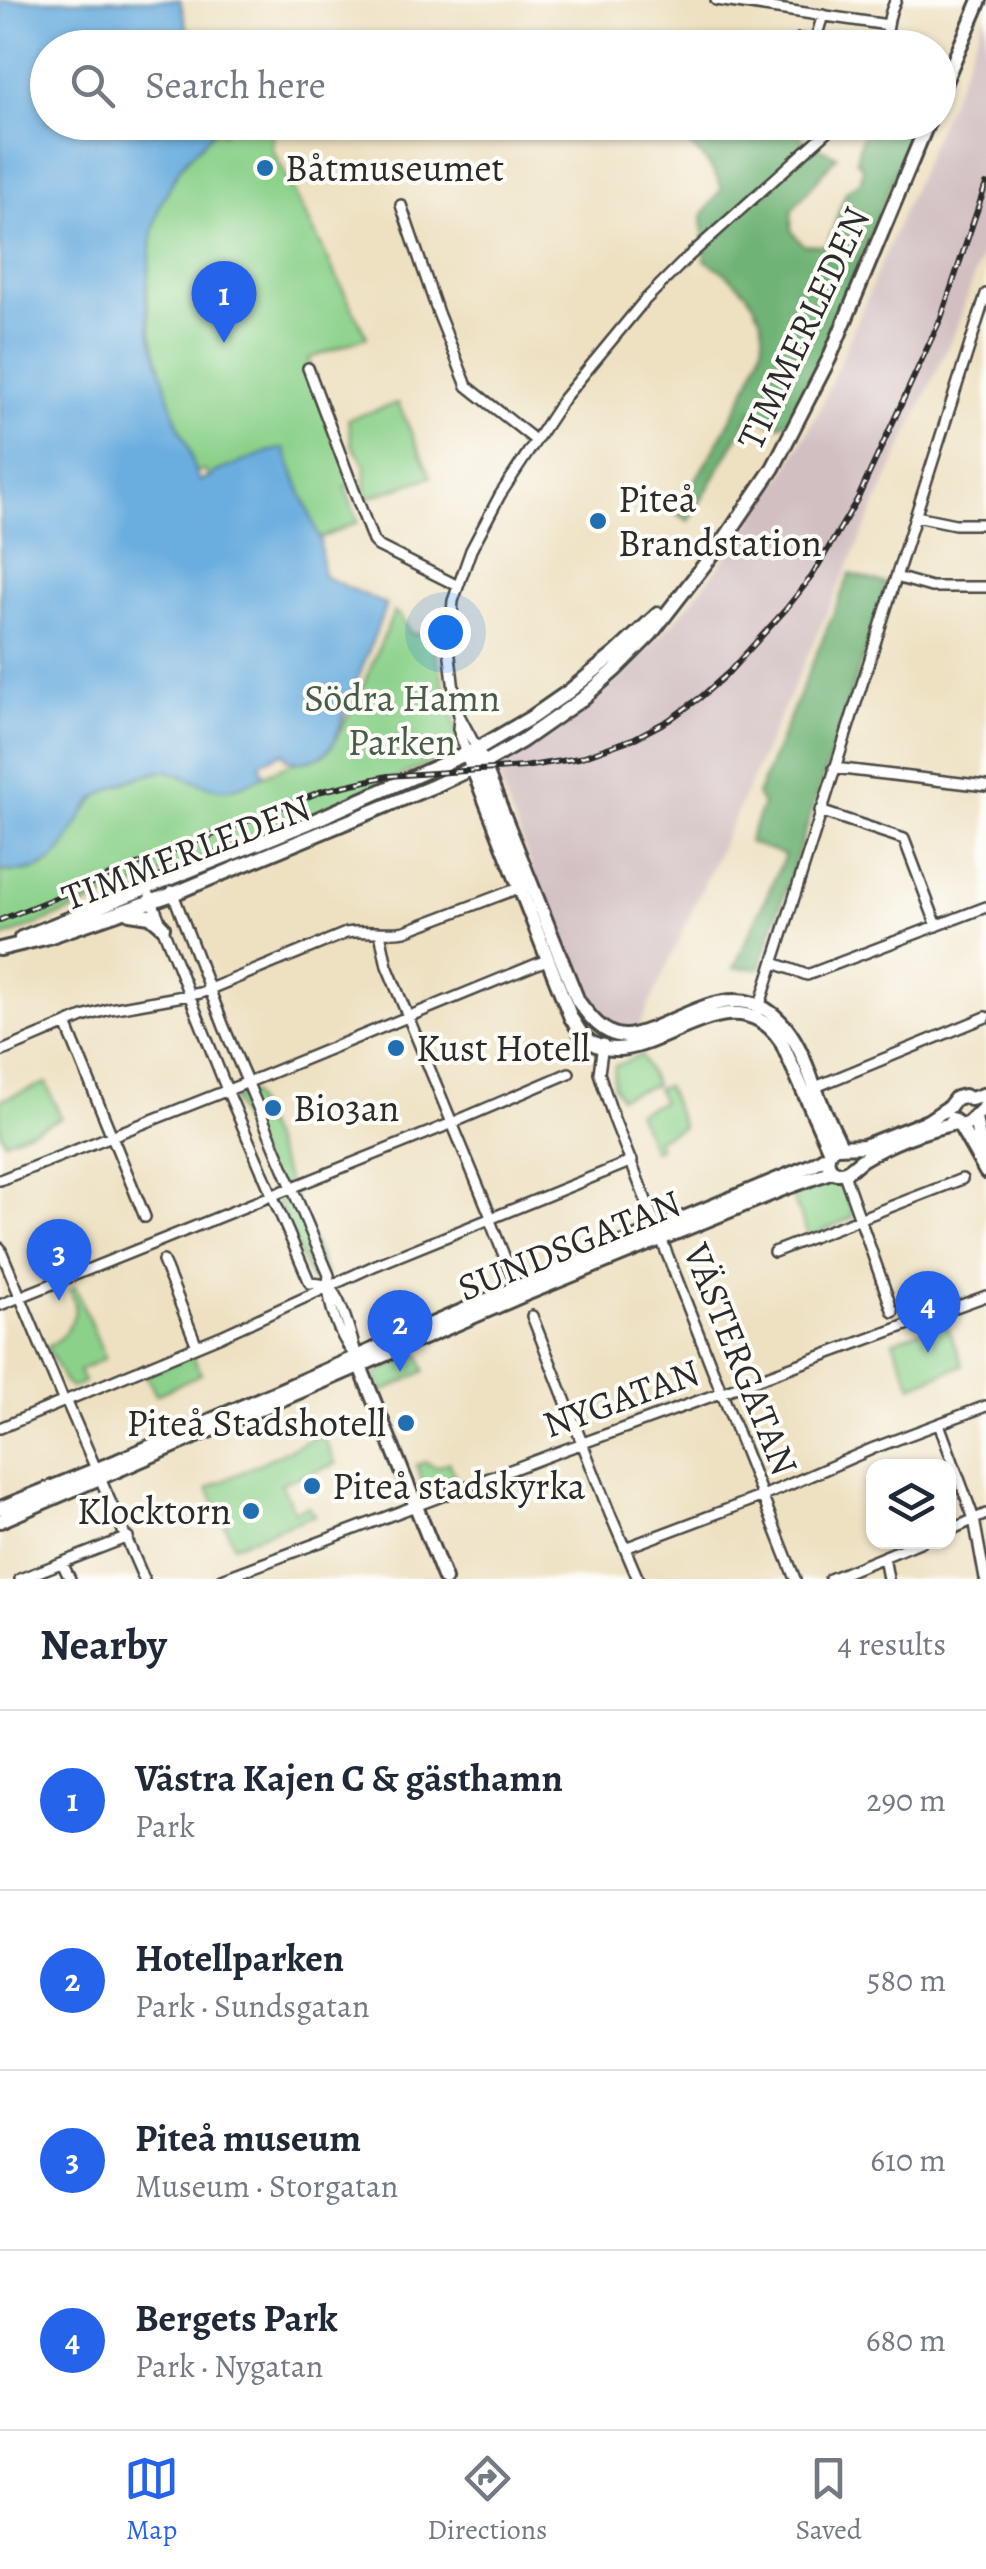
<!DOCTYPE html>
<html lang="en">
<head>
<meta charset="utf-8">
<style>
	:root { --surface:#fff; --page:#f2f2f3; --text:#1f2937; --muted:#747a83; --line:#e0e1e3; --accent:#2563eb }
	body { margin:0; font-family:Alegreya,serif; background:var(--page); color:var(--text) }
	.controls { position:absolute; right:30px; bottom:30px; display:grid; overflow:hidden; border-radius:20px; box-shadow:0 2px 8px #0004 }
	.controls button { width:90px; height:90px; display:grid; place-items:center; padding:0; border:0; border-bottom:2px solid var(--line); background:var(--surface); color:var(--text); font:50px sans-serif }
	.you { position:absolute; left:445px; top:632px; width:35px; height:35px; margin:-25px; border:8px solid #fff; border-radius:50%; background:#1a73e8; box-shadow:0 0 0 15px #1a73e833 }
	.badge { display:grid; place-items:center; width:65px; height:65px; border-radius:50%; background:var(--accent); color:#fff; font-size:32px; font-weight:700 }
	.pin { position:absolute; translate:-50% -82px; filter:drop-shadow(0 2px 5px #0008) }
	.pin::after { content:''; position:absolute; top:52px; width:35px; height:30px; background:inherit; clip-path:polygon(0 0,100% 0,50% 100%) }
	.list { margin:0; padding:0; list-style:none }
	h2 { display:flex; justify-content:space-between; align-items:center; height:130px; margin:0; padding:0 40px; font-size:42px }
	h2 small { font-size:32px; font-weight:400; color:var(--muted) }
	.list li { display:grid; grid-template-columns:65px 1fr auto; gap:30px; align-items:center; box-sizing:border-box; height:180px; padding:0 40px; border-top:2px solid var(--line) }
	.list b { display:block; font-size:38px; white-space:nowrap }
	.list p { margin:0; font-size:32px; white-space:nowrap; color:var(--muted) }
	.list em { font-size:32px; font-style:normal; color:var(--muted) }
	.icon { flex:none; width:55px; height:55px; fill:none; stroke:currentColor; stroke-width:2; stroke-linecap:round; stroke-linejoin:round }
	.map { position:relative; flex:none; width:986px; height:1579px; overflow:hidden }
	.search { position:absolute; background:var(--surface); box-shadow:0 2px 8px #0004; left:30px; right:30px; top:30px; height:110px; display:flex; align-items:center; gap:25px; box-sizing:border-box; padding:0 35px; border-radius:55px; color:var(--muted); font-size:38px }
	.sheet { height:850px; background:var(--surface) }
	nav { display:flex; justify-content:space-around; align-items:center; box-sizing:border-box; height:140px; border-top:2px solid var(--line); background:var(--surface); font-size:28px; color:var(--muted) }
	nav a { display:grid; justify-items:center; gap:5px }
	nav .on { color:var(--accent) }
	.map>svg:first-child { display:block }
</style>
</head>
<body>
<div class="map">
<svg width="986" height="1579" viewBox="0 0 986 1579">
	<rect width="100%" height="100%" fill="#fdfcf7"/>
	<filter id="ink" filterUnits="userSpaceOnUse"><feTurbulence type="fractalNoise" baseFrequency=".01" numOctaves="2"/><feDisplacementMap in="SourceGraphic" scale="20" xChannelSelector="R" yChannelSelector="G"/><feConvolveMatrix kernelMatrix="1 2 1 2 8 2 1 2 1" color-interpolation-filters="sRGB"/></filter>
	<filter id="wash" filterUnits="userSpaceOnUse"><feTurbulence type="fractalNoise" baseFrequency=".0048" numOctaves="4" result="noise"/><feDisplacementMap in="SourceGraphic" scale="40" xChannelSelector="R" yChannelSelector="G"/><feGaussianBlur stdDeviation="2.25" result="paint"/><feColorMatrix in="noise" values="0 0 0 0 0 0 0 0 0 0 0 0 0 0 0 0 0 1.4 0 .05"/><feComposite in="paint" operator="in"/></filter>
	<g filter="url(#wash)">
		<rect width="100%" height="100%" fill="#eee1c2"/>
		<!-- industrial -->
		<path fill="#d2bfc1" d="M986 14V242L958 324 637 1032 607 1027 584 1001 505 798 499 779 501 765 507 756 596 699 628 669 679 616 715 572 785 472 820 409Z"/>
		<!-- green -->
		<path fill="#8bd18a" stroke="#5b7e5a" stroke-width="2.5" d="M225 123H275L272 148 367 337 308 359 355 483 345 487 358 522 316 540 210 481 205 470 195 472C191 454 184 439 177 422 147 343 126 238 182 165 191 153 203 142 214 131L224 133Z
			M398 403 431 477 367 498 365 484 366 466 352 445 348 419Z
			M394 612 400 616 411 634 430 633 461 746 449 755 305 818 0 939V871C51 876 54 861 79 821 84 813 90 803 98 796 116 783 144 777 165 770L210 787 232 789 299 760H310L325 754 332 746 359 695Z
			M641 1055 655 1085 620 1097 613 1085 615 1066Z
			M46 1083 61 1118 5 1141 0 1131V1100Z
			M666 1086 683 1127 656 1139 659 1148 653 1150 637 1112 662 1102 657 1089Z
			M251 1092 326 1274 311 1281 233 1100Z
			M832 1179 839 1180 850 1201 853 1217 809 1237 792 1196 824 1180Z
			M75 1286 105 1358 79 1371 84 1382 72 1388 65 1383 47 1347C62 1340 75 1322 75 1306 75 1302 71 1294 70 1290Z
			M945 1321 963 1365 912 1386 893 1341Z
			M419 1353 425 1371 382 1392 375 1373Z
			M192 1354 201 1374 156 1395 146 1375Z
			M322 1434 336 1464 281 1483 294 1511 308 1506 315 1515 234 1545 208 1488Z
			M425 1462 436 1467 449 1462 456 1479 426 1491 416 1465Z"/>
		<!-- forest -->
		<path fill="#70b376" stroke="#4e6f50" stroke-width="2.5" d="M631 123H802L799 130 802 140 837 156 792 210 791 230 803 245 827 246 846 192 861 181 863 167 856 160 861 139 873 123H916L821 354 789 421 775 426 752 412 689 521 675 513C697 478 768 367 763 330 759 297 731 275 705 260L702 216 722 188C702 144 678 135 634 126Z
			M850 574 887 584 760 968H734L785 855 748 842 763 804 757 795Z"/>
		<!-- water -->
		<path fill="#6aaddf" stroke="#4a6c85" stroke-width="2.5" d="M0 0H180L192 47 48 48V122L216 123 214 131 181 166 160 205 153 231 146 297 151 336 177 422 188 445 194 468 200 481 213 476V473L268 452 284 448 320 540 323 576 386 605 334 742C325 758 304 765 287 759L284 752 260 763 264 776C252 780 241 788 228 789 207 791 188 775 168 771 155 768 116 786 103 793 92 799 88 806 82 816 59 857 51 876 0 871Z"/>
	</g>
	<g filter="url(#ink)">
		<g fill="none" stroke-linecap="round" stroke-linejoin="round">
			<!-- street casing -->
			<g stroke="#484642" stroke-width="14">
				<path id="street" d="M716 0 888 25
					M799 39 815 41
					M813 48 823 15
					M886 48C887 31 888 14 896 0
					M401 205 438 313 467 386 535 440
					M308 368 373 541 378 546 458 586
					M916 516 955 524H986
					M896 577 931 587H986
					M459 718 458 729 467 754
					M477 749 459 715 455 699 449 648 453 601 471 550 500 495 564 398 644 301 688 257 838 122
					M834 768 986 786
					M820 811 904 839 937 926
					M172 891 224 1027 329 1275C325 1299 339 1336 354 1354
					M150 896 227 1090 310 1283C316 1284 322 1283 327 1286 341 1293 354 1346 358 1361
					M380 933 387 966 491 1217
					M774 963 807 975 986 907
					M758 1011 986 294
					M66 1024 145 1217
					M603 1044 599 1073 614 1119 795 1579
					M0 1052 83 1017 110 1009 200 993 346 933C367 929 385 935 405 931L524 886
					M813 1088 986 1017
					M844 1174 893 1312
					M0 1180 261 1077 549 959
					M489 1218 515 1283
					M0 1248 64 1402
					M774 1252 962 1179
					M163 1261 197 1346
					M0 1305 445 1126 569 1073
					M532 1316 610 1514 638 1579
					M66 1400 144 1579
					M939 1424 974 1519 985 1579
					M0 1428 221 1336 376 1265 632 1161
					M948 1531 986 1514
					M625 1548 763 1496 874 1448 986 1406
					M884 1557 888 1579
					M62 1563 70 1579
					M20 1579 128 1537
					M222 1579 561 1451 986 1296
					M830 1579 922 1541"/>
			</g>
			<!-- secondary casing -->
			<g stroke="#484642" stroke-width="18">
				<path id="secondary" d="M938 98 980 0
					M467 754 571 1018C575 1023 579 1032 584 1037 637 1087 728 961 781 1041L830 1151C825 1161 828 1167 836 1173 850 1174 852 1166 863 1159 891 1142 925 1130 956 1123
					M480 756 578 1001C589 1016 604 1036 625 1036 634 1036 646 1031 654 1028 697 1011 742 980 781 1022 799 1041 806 1066 816 1090 823 1109 832 1127 841 1146
					M130 913 150 916 163 927
					M21 938 306 824 477 749 532 717 568 692 615 654 658 614
					M0 949 45 938 173 894 434 786 484 763 522 741 582 699 616 669 650 635 726 537 773 468 829 359 928 122
					M975 1118 984 1164
					M952 1119 959 1124 966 1125 986 1106
					M959 1124 986 1172
					M836 1147 864 1146 928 1121 949 1107 956 1098 964 1096 971 1099 986 1094
					M360 1366 445 1579
					M0 1508 117 1461 517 1287 812 1165 827 1156
					M0 1521 521 1296 788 1187 833 1171"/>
			</g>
			<!-- street -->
			<use href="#street" stroke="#fff" stroke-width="9"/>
			<!-- secondary -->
			<use href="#secondary" stroke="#fff" stroke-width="12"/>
			<!-- rail casing -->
			<g stroke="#2b2b2b" stroke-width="6">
				<path id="rail" d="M0 920 322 791 388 776 524 767 579 758 635 738 669 720 701 697 729 672 786 609 812 576 858 498 941 318 986 184"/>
			</g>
			<!-- rail -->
			<use href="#rail" stroke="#fdfcf7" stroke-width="2.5" stroke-dasharray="8" stroke-linecap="butt"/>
		</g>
	</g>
	<!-- markers -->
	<g fill="#1f6fb2" stroke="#fdfcf7" stroke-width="4">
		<circle cx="265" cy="168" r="10"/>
		<circle cx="598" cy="521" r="10"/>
		<circle cx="396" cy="1048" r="10"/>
		<circle cx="273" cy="1108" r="10"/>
		<circle cx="406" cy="1423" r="10"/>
		<circle cx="312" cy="1486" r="10"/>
		<circle cx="251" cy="1511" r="10"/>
	</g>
	<g text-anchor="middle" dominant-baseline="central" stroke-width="8" stroke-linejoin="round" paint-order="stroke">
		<!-- poi labels -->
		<g font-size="38" fill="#2b2b2b" stroke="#fdfcf7" text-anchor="start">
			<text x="285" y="168">Båtmuseumet</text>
			<text x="618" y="499">Piteå<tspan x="618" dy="44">Brandstation</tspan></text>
			<text x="416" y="1048">Kust Hotell</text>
			<text x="293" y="1108">Bio3an</text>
			<text x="386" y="1423" text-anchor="end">Piteå Stadshotell</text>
			<text x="332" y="1486">Piteå stadskyrka</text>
			<text x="231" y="1511" text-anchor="end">Klocktorn</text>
		</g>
		<!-- street labels -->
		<g font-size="38" fill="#2b2b2b" stroke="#fdfcf7">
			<text transform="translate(803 328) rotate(-65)">TIMMERLEDEN</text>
			<text transform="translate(186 852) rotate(-21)">TIMMERLEDEN</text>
			<text transform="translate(569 1245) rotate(-22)">SUNDSGATAN</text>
			<text transform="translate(741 1359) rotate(68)">VÄSTERGATAN</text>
			<text transform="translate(621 1398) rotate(-20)">NYGATAN</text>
		</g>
		<!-- park labels -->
		<g font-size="38" fill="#485d48" stroke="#fdfcf7">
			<text x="402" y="698">Södra Hamn<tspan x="402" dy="44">Parken</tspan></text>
		</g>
	</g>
</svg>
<div class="controls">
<button><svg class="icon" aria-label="layers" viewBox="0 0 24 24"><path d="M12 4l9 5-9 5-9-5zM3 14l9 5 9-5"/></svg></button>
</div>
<div class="you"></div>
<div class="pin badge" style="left:224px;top:343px">1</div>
<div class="pin badge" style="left:400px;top:1372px">2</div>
<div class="pin badge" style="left:59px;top:1301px">3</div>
<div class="pin badge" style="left:928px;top:1353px">4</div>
<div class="search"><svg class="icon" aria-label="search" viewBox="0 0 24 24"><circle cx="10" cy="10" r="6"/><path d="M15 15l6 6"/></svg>Search here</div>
</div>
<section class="sheet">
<h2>Nearby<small>4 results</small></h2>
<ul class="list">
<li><span class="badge">1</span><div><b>Västra Kajen C &amp; gästhamn</b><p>Park</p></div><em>290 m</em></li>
<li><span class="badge">2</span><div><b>Hotellparken</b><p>Park · Sundsgatan</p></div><em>580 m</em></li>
<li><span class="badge">3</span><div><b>Piteå museum</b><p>Museum · Storgatan</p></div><em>610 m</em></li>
<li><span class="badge">4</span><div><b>Bergets Park</b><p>Park · Nygatan</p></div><em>680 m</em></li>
</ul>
</section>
<nav>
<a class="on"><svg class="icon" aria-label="map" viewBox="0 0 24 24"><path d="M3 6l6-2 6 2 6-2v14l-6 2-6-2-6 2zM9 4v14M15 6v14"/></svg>Map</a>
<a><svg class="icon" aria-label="directions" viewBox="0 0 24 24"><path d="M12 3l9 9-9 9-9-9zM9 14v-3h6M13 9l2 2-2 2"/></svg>Directions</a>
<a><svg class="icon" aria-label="saved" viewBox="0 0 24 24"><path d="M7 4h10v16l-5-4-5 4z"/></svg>Saved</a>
</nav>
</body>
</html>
